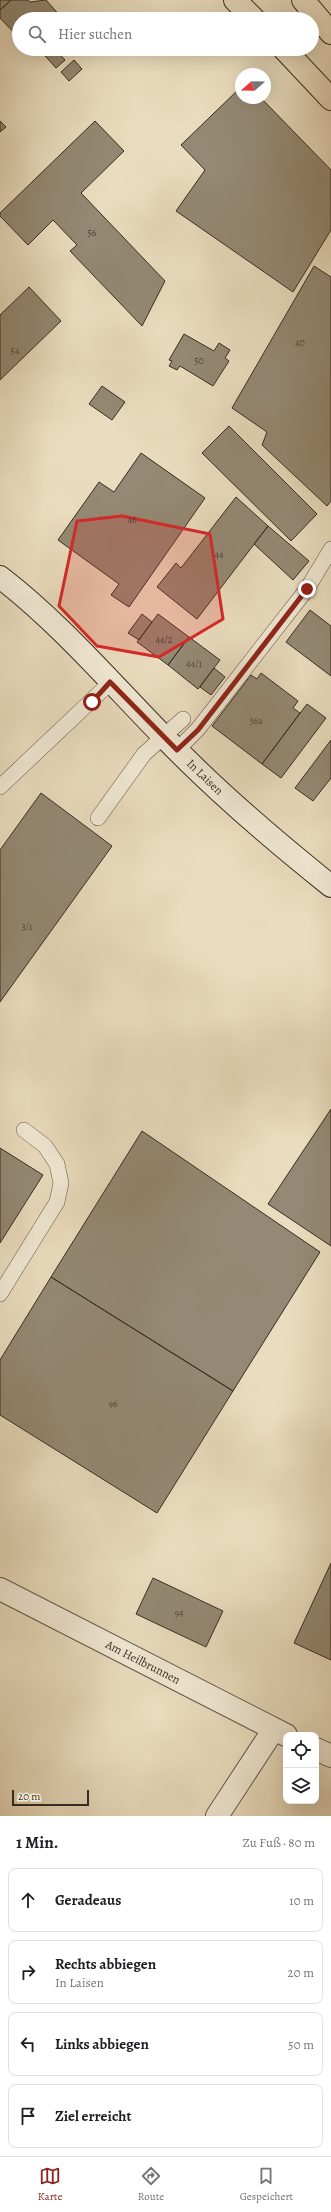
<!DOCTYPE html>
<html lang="de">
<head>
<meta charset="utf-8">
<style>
	:root { --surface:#fff; --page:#f6f6f6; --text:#202124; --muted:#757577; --line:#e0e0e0; --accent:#8f2418 }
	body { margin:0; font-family:Alegreya,serif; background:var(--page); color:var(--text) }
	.controls { position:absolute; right:12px; bottom:12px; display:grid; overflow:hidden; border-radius:8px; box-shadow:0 4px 16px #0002 }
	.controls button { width:36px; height:36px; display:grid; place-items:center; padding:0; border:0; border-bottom:1px solid var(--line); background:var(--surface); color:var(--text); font:20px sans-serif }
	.compass { position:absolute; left:235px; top:68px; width:36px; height:36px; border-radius:50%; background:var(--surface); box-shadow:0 4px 16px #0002; rotate:250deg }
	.scale { position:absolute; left:12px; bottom:10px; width:77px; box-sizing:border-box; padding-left:4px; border:2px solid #362d22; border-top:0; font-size:11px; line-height:14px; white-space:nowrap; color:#362d22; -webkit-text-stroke:3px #f1e9d5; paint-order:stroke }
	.stop { position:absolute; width:12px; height:12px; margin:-9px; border:3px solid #8f2418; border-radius:50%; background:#fff }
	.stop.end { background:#8f2418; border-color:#fff; box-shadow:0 1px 4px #0008 }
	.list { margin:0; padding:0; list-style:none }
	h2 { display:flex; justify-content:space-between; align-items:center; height:52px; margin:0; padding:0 16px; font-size:17px }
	h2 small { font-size:13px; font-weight:400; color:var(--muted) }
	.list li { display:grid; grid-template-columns:26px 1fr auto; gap:12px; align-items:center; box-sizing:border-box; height:64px; margin:0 8px 8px; padding:0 8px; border:1px solid var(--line); border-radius:8px }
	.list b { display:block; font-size:15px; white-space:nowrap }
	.list p { margin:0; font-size:13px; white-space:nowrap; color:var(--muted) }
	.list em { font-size:13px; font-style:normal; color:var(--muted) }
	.icon { flex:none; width:22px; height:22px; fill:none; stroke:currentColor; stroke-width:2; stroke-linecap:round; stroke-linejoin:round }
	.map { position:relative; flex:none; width:331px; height:1816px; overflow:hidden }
	.search { position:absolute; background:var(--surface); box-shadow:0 4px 16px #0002; left:12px; right:12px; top:12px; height:44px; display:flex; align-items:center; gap:10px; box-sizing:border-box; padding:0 14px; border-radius:22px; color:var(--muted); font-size:15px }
	.sheet { height:340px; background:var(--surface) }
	nav { display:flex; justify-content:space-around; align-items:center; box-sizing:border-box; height:56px; border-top:1px solid var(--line); background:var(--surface); font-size:11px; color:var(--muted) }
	nav a { display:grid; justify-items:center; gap:2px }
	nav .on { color:var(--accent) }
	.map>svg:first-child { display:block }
</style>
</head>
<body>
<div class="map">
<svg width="331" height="1816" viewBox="0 0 331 1816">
	<rect width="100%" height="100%" fill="#eaddbf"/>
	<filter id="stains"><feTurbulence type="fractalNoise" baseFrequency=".005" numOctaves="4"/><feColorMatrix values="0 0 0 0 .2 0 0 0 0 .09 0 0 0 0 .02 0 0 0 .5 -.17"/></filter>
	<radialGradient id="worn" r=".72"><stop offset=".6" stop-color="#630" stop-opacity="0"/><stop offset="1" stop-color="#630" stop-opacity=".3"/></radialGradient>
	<!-- building -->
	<path fill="#948974" stroke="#362d22" d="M0 0H11L0 10Z
		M11 0H28L30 2 46 0 63 19H19V38L0 18V10Z
		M39 49H55L65 60 56 68Z
		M74 60 82 69 69 81 61 72Z
		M241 87V98H261L331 170V230L293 292 176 211 205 170 181 145Z
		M0 121 6 127 0 132Z
		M95 121 124 151 81 193 165 281 142 326 70 251 77 245 53 220 28 245 0 216V213Z
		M314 266 331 277V501L327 506 262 445 267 432 232 408Z
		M29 287 61 321 0 380V315Z
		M184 334 214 351 219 343 230 350 225 358 229 361 213 386 180 366 177 370 169 366 172 361 169 360Z
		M102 386 125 402 112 420 89 404Z
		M229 426 317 514 291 541 202 453Z
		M141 453 205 498 129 607 111 595 119 584 58 540 99 482 114 492Z
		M236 497 268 526 197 619 157 587 176 563 181 568Z
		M268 526 309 561 293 580 254 544Z
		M310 610 331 626V676L286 642Z
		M142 614 152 622 139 640 128 633Z
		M158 614 189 637 168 665 137 642Z
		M189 637 220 660 198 689 168 665Z
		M214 668 225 677 211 695 200 687Z
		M261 673 298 701 293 708 300 713 262 764 212 726 251 675 257 679Z
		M307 704 326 718 281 778 262 764Z
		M331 740V778L313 801 295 788Z
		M41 793 112 846 0 1002V850Z
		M331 1109V1246L268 1204Z
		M142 1131 320 1252 233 1391 51 1277Z
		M0 1148 43 1175 0 1243Z
		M51 1277 233 1391 157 1513 0 1415V1360Z
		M331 1563V1660L294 1643Z
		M153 1578 223 1611 206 1647 136 1614Z"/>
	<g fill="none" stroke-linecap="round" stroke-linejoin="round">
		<!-- lane casing -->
		<g stroke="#635949" stroke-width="16">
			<path id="lane" d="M177 750 198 729 307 589 331 549
				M0 787 111 682
				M98 818 144 754 183 719
				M0 1294 57 1202 61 1183 57 1164 45 1146 24 1130"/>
		</g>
		<!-- street casing -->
		<g stroke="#635949" stroke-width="24">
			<path id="street" d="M0 1589 286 1735
				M316 1749 331 1756
				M217 1816 274 1729"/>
		</g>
		<!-- secondary casing -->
		<g stroke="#362d22" stroke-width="24">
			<path id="secondary" d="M0 577C60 623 111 683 164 737 216 791 272 839 331 886"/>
		</g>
		<!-- primary casing -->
		<g stroke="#362d22" stroke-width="24">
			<path id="primary" d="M235 0 254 19
				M284 49 331 99"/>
		</g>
		<!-- highway casing -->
		<g stroke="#362d22" stroke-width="24">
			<path id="highway" d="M303 0 331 33"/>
		</g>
		<!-- lane -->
		<use href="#lane" stroke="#f1e9d5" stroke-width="15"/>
		<!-- street -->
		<use href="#street" stroke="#f1e9d5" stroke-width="22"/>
		<!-- secondary -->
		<use href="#secondary" stroke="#f1e9d5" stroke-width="22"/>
		<!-- primary -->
		<use href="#primary" stroke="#eaddbf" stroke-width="22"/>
		<!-- highway -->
		<use href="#highway" stroke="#eaddbf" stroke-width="22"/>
	</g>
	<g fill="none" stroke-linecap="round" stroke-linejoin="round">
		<!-- route -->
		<path stroke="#8f2418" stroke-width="5" d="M92 702 110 682 177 750 198 730 307 589"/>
	</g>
	<!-- marked area -->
	<path fill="#d62828" fill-opacity="0.2" stroke="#d62828" stroke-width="3" stroke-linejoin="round" d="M122 516 210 534 223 619 159 657 97 646 59 606 77 521Z"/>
	<g text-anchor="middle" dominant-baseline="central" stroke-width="3.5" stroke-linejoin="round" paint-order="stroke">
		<!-- number labels -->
		<g font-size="10" fill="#4e4436">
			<text x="92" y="232">56</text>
			<text x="300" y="342">40</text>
			<text x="15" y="350">54</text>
			<text x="199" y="360">50</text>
			<text x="132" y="519">46</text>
			<text x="219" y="554">44</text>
			<text x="164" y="639">44/2</text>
			<text x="194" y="663">44/1</text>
			<text x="256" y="720">36a</text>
			<text x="27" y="926">3/1</text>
			<text x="113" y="1403">96</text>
			<text x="179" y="1612">94</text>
		</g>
		<!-- street labels -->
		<g font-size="12" fill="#362d22" stroke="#f1e9d5">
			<text transform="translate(205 777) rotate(44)">In Laisen</text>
			<text transform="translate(143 1662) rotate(27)">Am Heilbrunnen</text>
		</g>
	</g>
	<rect width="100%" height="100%" filter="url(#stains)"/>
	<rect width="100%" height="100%" fill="url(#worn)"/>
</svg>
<div class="controls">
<button><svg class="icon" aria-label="locate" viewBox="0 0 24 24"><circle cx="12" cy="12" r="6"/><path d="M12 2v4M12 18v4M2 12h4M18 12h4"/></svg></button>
<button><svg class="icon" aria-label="layers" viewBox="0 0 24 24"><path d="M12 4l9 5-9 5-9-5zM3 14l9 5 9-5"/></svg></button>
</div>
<svg class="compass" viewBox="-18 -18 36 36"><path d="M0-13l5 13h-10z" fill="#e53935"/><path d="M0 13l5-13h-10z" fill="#757577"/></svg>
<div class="scale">20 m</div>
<div class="stop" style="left:92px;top:702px"></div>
<div class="stop end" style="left:307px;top:589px"></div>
<div class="search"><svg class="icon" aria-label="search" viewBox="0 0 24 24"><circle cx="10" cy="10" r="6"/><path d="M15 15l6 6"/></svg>Hier suchen</div>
</div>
<section class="sheet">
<h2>1 Min.<small>Zu Fuß · 80 m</small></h2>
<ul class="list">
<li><svg class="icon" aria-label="ahead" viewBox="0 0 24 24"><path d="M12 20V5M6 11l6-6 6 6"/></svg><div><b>Geradeaus</b></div><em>10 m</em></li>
<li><svg class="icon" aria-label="right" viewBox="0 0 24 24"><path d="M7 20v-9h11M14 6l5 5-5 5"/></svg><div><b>Rechts abbiegen</b><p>In Laisen</p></div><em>20 m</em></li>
<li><svg class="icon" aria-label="left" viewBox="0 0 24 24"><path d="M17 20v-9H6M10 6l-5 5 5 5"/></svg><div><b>Links abbiegen</b></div><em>50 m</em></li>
<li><svg class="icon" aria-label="arrive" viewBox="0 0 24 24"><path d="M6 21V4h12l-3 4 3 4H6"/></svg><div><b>Ziel erreicht</b></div></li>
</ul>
</section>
<nav>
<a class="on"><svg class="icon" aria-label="map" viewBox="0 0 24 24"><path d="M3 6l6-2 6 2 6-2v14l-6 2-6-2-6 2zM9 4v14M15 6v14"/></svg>Karte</a>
<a><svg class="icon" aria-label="directions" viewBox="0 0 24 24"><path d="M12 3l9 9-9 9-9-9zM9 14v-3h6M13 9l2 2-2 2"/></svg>Route</a>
<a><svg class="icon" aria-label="saved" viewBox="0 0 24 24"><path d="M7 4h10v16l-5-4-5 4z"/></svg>Gespeichert</a>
</nav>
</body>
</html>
